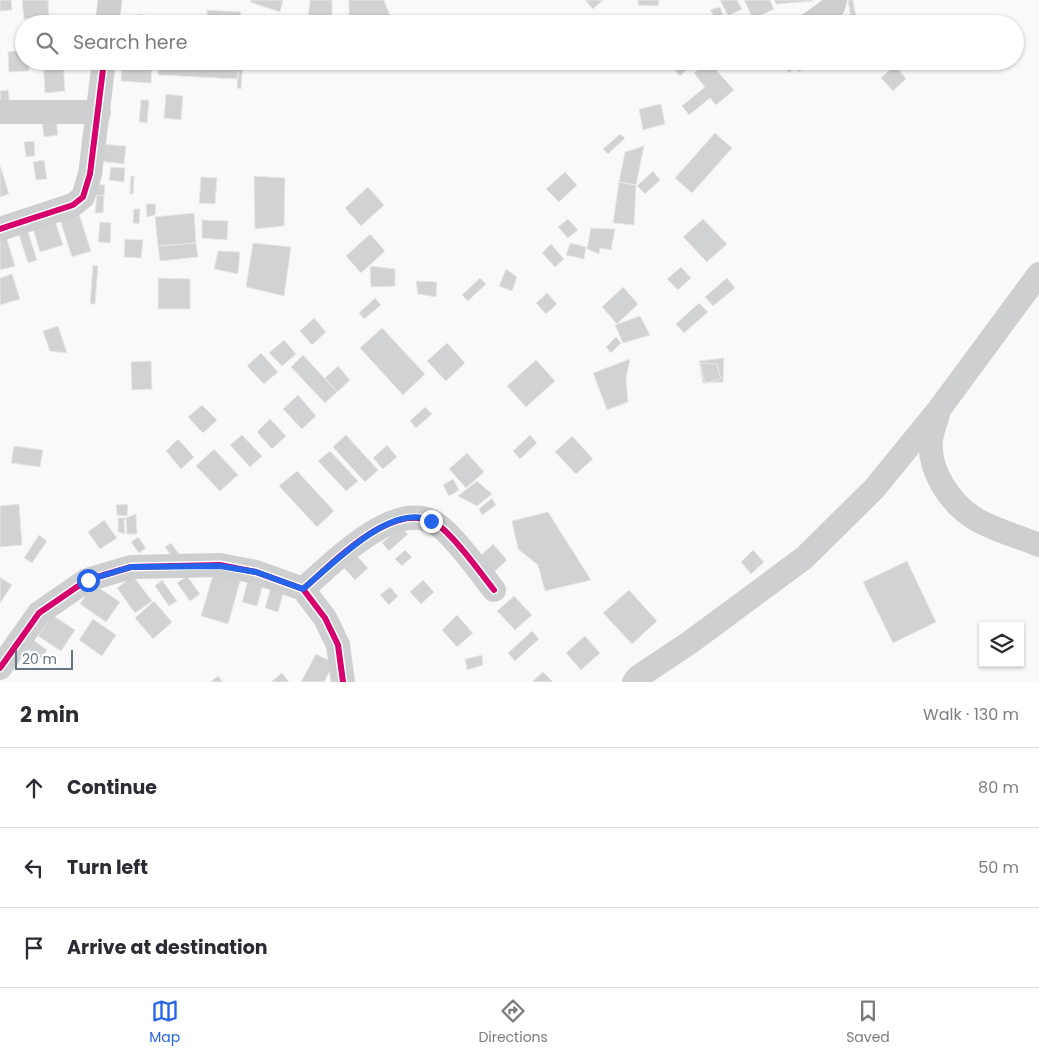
<!DOCTYPE html>
<html lang="en">
<head>
<meta charset="utf-8">
<style>
	:root { --surface:#fff; --page:#f2f2f3; --text:#2b2b33; --muted:#7c7c81; --line:#e1e1e2; --accent:#2563eb }
	body { margin:0; font-family:Poppins,sans-serif; background:var(--page); color:var(--text) }
	.controls { position:absolute; right:15px; bottom:15px; display:grid; overflow:hidden; border-radius:0px; box-shadow:0 1px 4px #0004 }
	.controls button { width:45px; height:45px; display:grid; place-items:center; padding:0; border:0; border-bottom:1px solid var(--line); background:var(--surface); color:var(--text); font:25px sans-serif }
	.scale { position:absolute; left:15px; bottom:12px; width:58px; box-sizing:border-box; padding-left:5px; border:2px solid #657683; border-top:0; font-size:14px; line-height:18px; white-space:nowrap; color:#657683; -webkit-text-stroke:4px #fff; paint-order:stroke }
	.stop { position:absolute; width:15px; height:15px; margin:-11px; border:4px solid #2563eb; border-radius:50%; background:#fff }
	.stop.end { background:#2563eb; border-color:#fff; box-shadow:0 1px 5px #0008 }
	.list { margin:0; padding:0; list-style:none }
	h2 { display:flex; justify-content:space-between; align-items:center; height:65px; margin:0; padding:0 20px; font-size:21px }
	h2 small { font-size:16px; font-weight:400; color:var(--muted) }
	.list li { display:grid; grid-template-columns:32px 1fr auto; gap:15px; align-items:center; box-sizing:border-box; height:80px; padding:0 20px; border-top:1px solid var(--line) }
	.list b { display:block; font-size:19px; white-space:nowrap }
	.list em { font-size:16px; font-style:normal; color:var(--muted) }
	.icon { flex:none; width:28px; height:28px; fill:none; stroke:currentColor; stroke-width:2; stroke-linecap:round; stroke-linejoin:round }
	.map { position:relative; flex:none; width:1039px; height:682px; overflow:hidden }
	.search { position:absolute; background:var(--surface); box-shadow:0 1px 4px #0004; left:15px; right:15px; top:15px; height:55px; display:flex; align-items:center; gap:12px; box-sizing:border-box; padding:0 18px; border-radius:28px; color:var(--muted); font-size:19px }
	.sheet { height:305px; background:var(--surface) }
	nav { display:flex; justify-content:space-around; align-items:center; box-sizing:border-box; height:70px; border-top:1px solid var(--line); background:var(--surface); font-size:14px; color:var(--muted) }
	nav a { display:grid; justify-items:center; gap:2px }
	nav .on { color:var(--accent) }
	.map>svg:first-child { display:block }
</style>
</head>
<body>
<div class="map">
<svg width="1039" height="682" viewBox="0 0 1039 682">
	<rect width="100%" height="100%" fill="#f9f9f9"/>
	<!-- building -->
	<path fill="#d0d2d3" stroke="#e8e8e8" d="M0 0H11L12 10 0 11Z
		M22 0H48L49 17 24 19Z
		M251 0H283L280 12 250 2Z
		M310 0H332V17H308Z
		M349 0H384L391 19H349Z
		M585 0H603L593 9Z
		M638 0H659L658 6 638 5Z
		M720 0H737L742 9 728 16Z
		M744 0H770L774 9 753 19Z
		M774 0H813V1L776 4Z
		M848 0H853L857 24H852Z
		M720 7 724 17 718 21 710 10Z
		M207 10 241 12 240 24H207Z
		M138 14 177 21 176 24H136Z
		M258 18 274 19V24H258Z
		M24 50V61H29V71L9 72 8 52Z
		M43 61H63L65 91 45 93Z
		M122 61 152 64 151 83 121 81Z
		M158 61H239L238 79 158 75Z
		M239 61 243 62 241 89 237 88Z
		M674 61H696L680 76 670 65Z
		M708 61 734 90 716 105 710 98 689 115 682 106 705 87 694 73Z
		M734 61H751L739 69Z
		M791 61H811L812 62 799 72 795 68 789 73 784 66Z
		M895 65 906 79 893 91 881 78Z
		M8 90 10 105 1 106 0 91Z
		M166 94 183 96 181 120 164 118Z
		M141 100H149L147 123 139 122Z
		M661 104 665 124 643 130 639 109Z
		M56 119 58 135 44 137 42 120Z
		M715 133 732 148 692 193 675 178Z
		M620 134 625 138 608 154 603 149Z
		M34 141 35 156 26 157 24 142Z
		M100 144 126 146 124 164 98 161Z
		M644 146 636 185 619 182 625 152Z
		M44 160 47 179 36 180 33 162Z
		M0 165 9 194 0 197Z
		M111 167 125 168 124 182 109 180Z
		M653 171 660 180 645 194 637 186Z
		M565 172 577 185 559 202 546 189Z
		M131 176H134L133 194H130Z
		M254 176 285 178 284 226 255 229Z
		M201 177 217 178 215 204 199 203Z
		M619 182 636 185 634 225 613 223Z
		M92 184 105 185 104 196 91 195Z
		M368 187 384 205 361 226 345 208Z
		M97 195 104 196 103 213H95Z
		M146 204H156L155 215 147 217Z
		M134 209H140L139 224 133 223Z
		M194 213 196 243 158 246 155 217Z
		M79 214 91 251 72 257 60 220Z
		M54 218 63 245 40 252 32 225Z
		M568 219 578 230 568 238 558 227Z
		M703 219 727 244 707 262 683 237Z
		M202 220 228 221 227 240 202 238Z
		M100 222 111 223 110 243 98 242Z
		M591 228 615 229 611 250 600 248 599 254 587 249Z
		M28 232 37 260 28 263 19 235Z
		M370 234 385 251 361 273 346 256Z
		M6 236 15 266 0 270V238Z
		M125 239 143 240 141 258 124 257Z
		M196 243 198 257 160 261 158 246Z
		M253 243 291 247 284 296 246 287Z
		M570 243 586 247 584 259 566 255Z
		M551 244 564 259 555 267 542 253Z
		M218 251 240 252 238 274 214 269Z
		M93 265 98 266 95 304H90Z
		M370 266 395 269V286L371 287Z
		M681 267 691 278 678 290 667 279Z
		M506 269 517 277 512 291 499 286Z
		M12 274 20 299 0 305V278Z
		M158 278 190 279V309H158Z
		M480 278 486 284 468 301 462 295Z
		M727 278 735 288 713 306 705 297Z
		M416 281 437 282 436 297 418 294Z
		M623 287 638 304 617 324 602 307Z
		M547 293 557 304 546 314 536 303Z
		M375 298 381 305 364 319 359 313Z
		M699 303 708 312 684 333 676 324Z
		M640 316 650 335 623 343 615 325Z
		M314 318 326 332 312 345 300 331Z
		M58 326 67 353 50 351 43 331Z
		M382 328 425 374 403 395 360 348Z
		M616 337 621 343 611 353 606 347Z
		M284 340 296 354 282 366 269 353Z
		M447 343 465 363 446 381 427 361Z
		M261 353 278 372 264 384 247 366Z
		M303 355 337 392 325 403 291 367Z
		M724 358 723 382 703 383 699 361Z
		M630 359 626 378 628 402 607 410 593 373Z
		M536 360 555 381 526 407 507 386Z
		M151 361 152 389 132 390 131 362Z
		M700 363 717 364 721 379 705 383Z
		M338 366 350 380 337 392 325 378Z
		M298 395 316 416 302 429 283 409Z
		M202 405 217 420 203 433 188 417Z
		M425 407 432 414 416 428 410 421Z
		M270 419 286 436 272 449 257 432Z
		M242 435 262 456 250 467 230 445Z
		M346 435 378 470 365 482 333 447Z
		M530 435 537 443 520 459 513 451Z
		M572 436 593 459 576 474 555 452Z
		M178 439 194 457 181 469 166 451Z
		M387 445 397 457 383 469 373 458Z
		M14 446 43 450 40 467 11 463Z
		M214 449 238 475 220 491 196 466Z
		M330 451 358 481 346 491 318 461Z
		M467 453 484 472 466 488 449 469Z
		M297 471 334 511 317 527 279 486Z
		M453 479 459 490 449 496 443 485Z
		M477 481 492 494 477 506 458 496Z
		M492 498 496 505 482 515 479 509Z
		M19 504 22 545 0 547V506Z
		M128 504 127 516 117 515 116 505Z
		M548 512 591 580 545 591 538 565 518 549 512 521Z
		M136 514 137 534H127L126 518Z
		M118 518H126L124 520 125 534 118 532Z
		M104 520 117 538 100 549 88 532Z
		M400 527 408 534 389 551 382 543Z
		M39 535 47 541 32 563 24 558Z
		M138 537 146 548 139 553 131 542Z
		M171 543 179 554 173 558 165 547Z
		M493 544 507 560 492 574 478 558Z
		M405 550 412 557 402 566 395 559Z
		M753 550 764 562 751 574 741 562Z
		M357 556 368 568 355 580 344 568Z
		M907 561 936 622 893 643 863 582Z
		M215 568 242 575 228 624 201 616Z
		M133 576 152 601 135 613 117 588Z
		M187 576 200 594 190 601 177 583Z
		M0 577 12 585 0 603Z
		M249 577 264 581 257 606 242 602Z
		M162 580 177 601 169 606 155 586Z
		M423 580 434 592 421 604 410 592Z
		M272 583 285 587 278 612 265 608Z
		M93 584 120 602 106 622 80 604Z
		M390 587 398 596 389 605 380 595Z
		M629 590 657 621 632 644 603 613Z
		M514 596 532 615 515 630 497 611Z
		M154 601 172 622 153 639 135 618Z
		M52 615 75 630 61 651 38 636Z
		M457 615 473 633 457 647 442 630Z
		M93 619 116 635 102 656 79 640Z
		M532 631 539 639 515 661 508 653Z
		M28 636 47 650 41 658 21 645Z
		M585 636 600 653 581 670 566 653Z
		M316 654 334 663 324 682H301Z
		M482 655 483 665 467 670 465 659Z
		M543 672 553 682H532Z
		M282 673 289 682H271Z
		M218 676 223 682H210Z"/>
	<g fill="none" stroke-linecap="round" stroke-linejoin="round">
		<!-- minor -->
		<path stroke="#cecfd0" stroke-width="24" d="M107 24 110 0
			M810 24 833 7 835 0
			M0 112H99
			M0 229 73 205 83 197 90 174 104 61
			M938 414C936 422 932 431 931 440 928 470 950 503 974 518 991 529 1020 537 1039 545
			M303 589C335 562 401 490 443 529 462 546 478 570 494 590
			M0 668 39 613 87 580 131 567 220 565 256 572 303 589 325 618 338 645 343 682
			M634 682 638 677 689 643 804 558 874 489 940 408 1039 274"/>
		<!-- cycleway casing -->
		<g stroke="#fff" stroke-width="9">
			<path id="cycleway" d="M0 229 73 205 83 197 90 174 104 61
				M303 589C335 562 401 490 443 529 462 546 478 570 494 590
				M0 668 39 613 87 580 131 567 220 565 256 572 303 589 325 618 338 645 343 682"/>
		</g>
		<!-- cycleway -->
		<use href="#cycleway" stroke="#d6006c" stroke-width="6"/>
	</g>
	<g fill="none" stroke-linecap="round" stroke-linejoin="round">
		<!-- route -->
		<path stroke="#2563eb" stroke-width="6" d="M88 580 131 567 220 566 256 572 303 589C332 565 392 501 431 521"/>
	</g>
</svg>
<div class="controls">
<button><svg class="icon" aria-label="layers" viewBox="0 0 24 24"><path d="M12 4l9 5-9 5-9-5zM3 14l9 5 9-5"/></svg></button>
</div>
<div class="scale">20 m</div>
<div class="stop" style="left:88px;top:580px"></div>
<div class="stop end" style="left:431px;top:521px"></div>
<div class="search"><svg class="icon" aria-label="search" viewBox="0 0 24 24"><circle cx="10" cy="10" r="6"/><path d="M15 15l6 6"/></svg>Search here</div>
</div>
<section class="sheet">
<h2>2 min<small>Walk · 130 m</small></h2>
<ul class="list">
<li><svg class="icon" aria-label="ahead" viewBox="0 0 24 24"><path d="M12 20V5M6 11l6-6 6 6"/></svg><div><b>Continue</b></div><em>80 m</em></li>
<li><svg class="icon" aria-label="left" viewBox="0 0 24 24"><path d="M17 20v-9H6M10 6l-5 5 5 5"/></svg><div><b>Turn left</b></div><em>50 m</em></li>
<li><svg class="icon" aria-label="arrive" viewBox="0 0 24 24"><path d="M6 21V4h12l-3 4 3 4H6"/></svg><div><b>Arrive at destination</b></div></li>
</ul>
</section>
<nav>
<a class="on"><svg class="icon" aria-label="map" viewBox="0 0 24 24"><path d="M3 6l6-2 6 2 6-2v14l-6 2-6-2-6 2zM9 4v14M15 6v14"/></svg>Map</a>
<a><svg class="icon" aria-label="directions" viewBox="0 0 24 24"><path d="M12 3l9 9-9 9-9-9zM9 14v-3h6M13 9l2 2-2 2"/></svg>Directions</a>
<a><svg class="icon" aria-label="saved" viewBox="0 0 24 24"><path d="M7 4h10v16l-5-4-5 4z"/></svg>Saved</a>
</nav>
</body>
</html>
